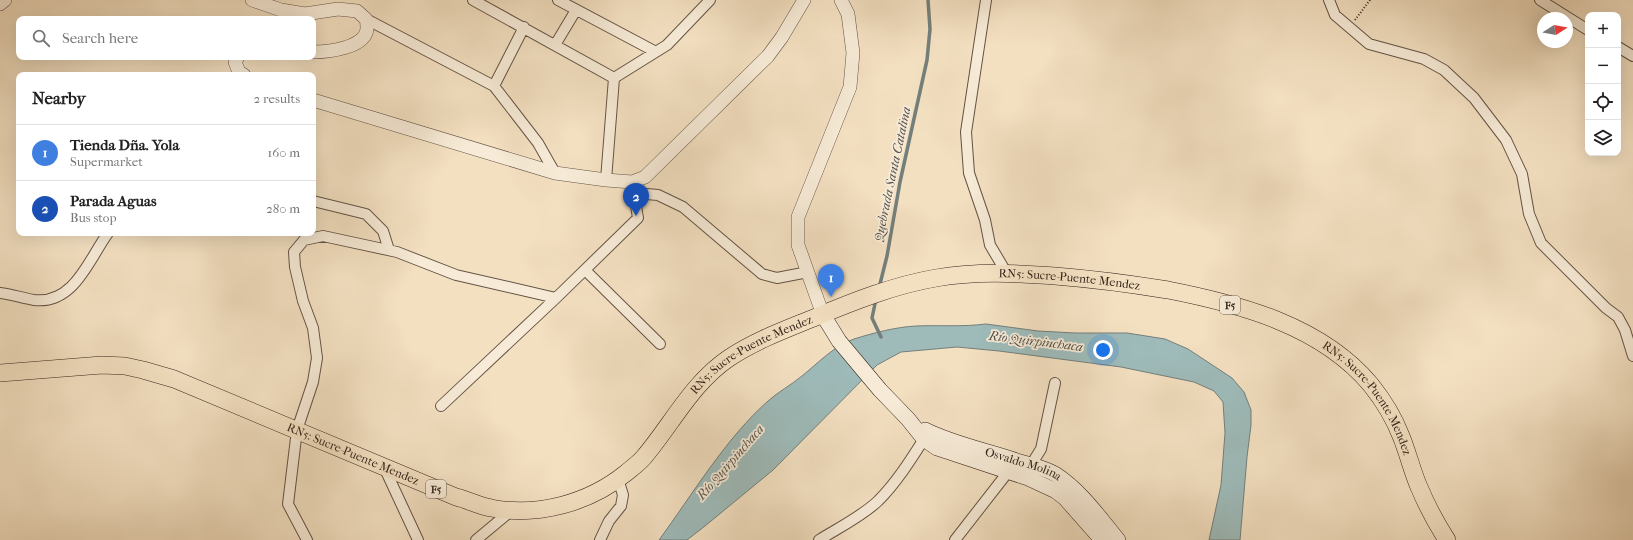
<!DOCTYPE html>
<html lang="en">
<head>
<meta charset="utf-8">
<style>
	:root { --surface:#fff; --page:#f2f2f2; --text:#222; --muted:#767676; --line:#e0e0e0; --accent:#8f2418 }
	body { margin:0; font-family:"IM FELL French Canon",serif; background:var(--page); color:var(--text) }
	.controls { position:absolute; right:12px; top:12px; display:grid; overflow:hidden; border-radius:8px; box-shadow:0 4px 16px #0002 }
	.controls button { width:36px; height:36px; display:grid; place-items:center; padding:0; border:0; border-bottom:1px solid var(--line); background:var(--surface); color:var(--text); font:20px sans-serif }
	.compass { position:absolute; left:1537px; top:12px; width:36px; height:36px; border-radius:50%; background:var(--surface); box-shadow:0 4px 16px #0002; rotate:79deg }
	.you { position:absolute; left:1103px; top:350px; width:14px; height:14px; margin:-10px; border:3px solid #fff; border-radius:50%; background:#1a73e8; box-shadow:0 0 0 6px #1a73e833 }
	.badge { display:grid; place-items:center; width:26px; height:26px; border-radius:50%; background:var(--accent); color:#fff; font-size:13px; font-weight:700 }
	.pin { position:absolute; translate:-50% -33px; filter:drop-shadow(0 1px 2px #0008) }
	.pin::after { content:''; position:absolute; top:21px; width:14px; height:12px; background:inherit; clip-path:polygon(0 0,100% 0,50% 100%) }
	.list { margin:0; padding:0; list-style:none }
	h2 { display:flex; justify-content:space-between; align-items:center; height:52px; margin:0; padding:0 16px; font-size:17px }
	h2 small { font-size:13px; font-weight:400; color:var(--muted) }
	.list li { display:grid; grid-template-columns:26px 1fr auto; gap:12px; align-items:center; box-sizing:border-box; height:56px; padding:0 16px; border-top:1px solid var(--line) }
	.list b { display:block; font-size:15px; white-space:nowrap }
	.list p { margin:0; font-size:13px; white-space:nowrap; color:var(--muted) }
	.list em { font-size:13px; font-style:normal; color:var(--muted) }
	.icon { flex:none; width:22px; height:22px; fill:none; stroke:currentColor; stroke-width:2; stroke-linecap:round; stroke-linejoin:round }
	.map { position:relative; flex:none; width:1633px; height:540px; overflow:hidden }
	.search { position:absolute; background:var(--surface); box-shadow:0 4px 16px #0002; left:16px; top:16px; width:300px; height:44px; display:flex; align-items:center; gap:10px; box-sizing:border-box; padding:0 14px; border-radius:8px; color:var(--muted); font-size:15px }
	.panel { position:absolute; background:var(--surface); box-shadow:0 4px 16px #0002; left:16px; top:72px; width:300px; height:164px; border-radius:8px }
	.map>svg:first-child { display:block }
</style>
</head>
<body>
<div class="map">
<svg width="1633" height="540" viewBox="0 0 1633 540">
	<rect width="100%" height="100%" fill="#f3e0c1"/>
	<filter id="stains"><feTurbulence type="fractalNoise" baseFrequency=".005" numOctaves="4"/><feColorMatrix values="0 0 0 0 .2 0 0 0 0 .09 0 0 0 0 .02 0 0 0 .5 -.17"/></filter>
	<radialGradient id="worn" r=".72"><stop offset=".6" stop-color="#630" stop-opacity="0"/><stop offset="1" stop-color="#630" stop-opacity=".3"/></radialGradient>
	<!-- water -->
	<path fill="#9ebbba" stroke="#747f7b" d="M986 324 1038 331 1075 333H1127L1165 339 1188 349 1232 378 1244 392 1251 410V425L1247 457 1240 540H1209L1221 485 1225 433 1223 402 1214 391 1194 382 1121 367 999 351 957 347 901 352 877 365 773 470 705 526 687 540H659C692 495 726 438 768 401 778 392 791 385 802 376 818 363 834 346 854 339 873 333 896 327 916 326 940 325 962 327 986 324Z"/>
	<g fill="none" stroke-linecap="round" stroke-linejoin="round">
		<!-- stream -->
		<path stroke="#747f7b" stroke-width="3.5" d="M879 288 887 256 900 182 927 60 930 29 928 0
			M876 299 872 318 881 337"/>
		<!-- minor casing -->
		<g stroke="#645345" stroke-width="12">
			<path id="minor" d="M473 0 614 78 606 180
				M558 0 656 52
				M986 0 966 132 969 173 985 220 990 245 1006 272
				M1329 0 1335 15 1369 44 1424 59 1444 70 1474 98 1506 140 1522 174 1529 214 1541 243 1606 308 1618 317 1625 330 1633 356
				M1540 0 1588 30
				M366 19 494 86 538 143 555 173
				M555 45 576 10
				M1618 47 1633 56
				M614 78 667 45 710 0
				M494 86 524 27
				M635 193 658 195 683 207 762 274 777 278 808 272
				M313 201 366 214 383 231 389 250
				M585 270 660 344
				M0 293C11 294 22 298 34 300 74 305 89 259 108 233
				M441 406 556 298 638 218 632 182
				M384 467 418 540
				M1030 470 1031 465 1041 449 1055 383
				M307 540 288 504 297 430 313 382 317 358 313 328 303 301 295 267 294 252 304 240 323 236 397 252 456 275 556 298
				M476 540 512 510
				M600 540 609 521 621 506 623 495 618 479
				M819 540C838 528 861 517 878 501 896 483 910 461 924 439
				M955 540 1008 472 1009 466"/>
		</g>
		<!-- tertiary casing -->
		<g stroke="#645345" stroke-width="14">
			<path id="tertiary" d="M252 0 281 10 305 14 338 9 357 11 366 19C367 22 367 26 367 29 365 48 328 52 313 52
				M0 4 5 0
				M238 57 235 62 239 72 244 75
				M313 100 555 173 606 180 632 182 645 177 768 56 782 37 804 0
				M823 315 798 245V217L850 87 853 53 848 14 841 0"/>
		</g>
		<!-- secondary casing -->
		<g stroke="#35241c" stroke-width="16">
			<g id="secondary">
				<path d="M823 315 839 341 880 390 908 419 924 439 937 448 1028 478 1056 491 1065 498 1102 540"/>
				<path id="s1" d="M925 430C955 445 989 451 1020 462 1032 465 1044 468 1055 474 1080 490 1099 517 1118 540"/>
			</g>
		</g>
		<!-- trunk casing -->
		<g stroke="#35241c" stroke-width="18">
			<g id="trunk">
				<path id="s2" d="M0 373 102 365 125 366 143 370 174 379 456 497C468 500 479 506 491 508 538 517 589 503 626 473 632 468 639 463 644 457 672 424 692 383 729 358 756 340 787 329 816 317 854 301 895 285 936 278 976 271 1015 273 1055 276 1093 279 1131 284 1168 290 1240 304 1322 326 1371 385 1383 400 1394 418 1401 436 1408 453 1412 471 1419 487 1427 506 1436 523 1447 540"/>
			</g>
		</g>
		<!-- path -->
		<path stroke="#35241c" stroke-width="2" stroke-dasharray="1 2" stroke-linecap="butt" d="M1355 20 1370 0"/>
		<!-- minor -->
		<use href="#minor" stroke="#f7ebd7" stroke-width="10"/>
		<!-- tertiary -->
		<use href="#tertiary" stroke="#f7ebd7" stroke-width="13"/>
		<!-- secondary -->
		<use href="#secondary" stroke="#f7ebd7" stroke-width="15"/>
		<!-- trunk -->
		<use href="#trunk" stroke="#f3e0c1" stroke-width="17"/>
	</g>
	<g text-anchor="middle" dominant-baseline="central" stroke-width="3.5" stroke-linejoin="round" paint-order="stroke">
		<!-- shield labels -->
		<g fill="#f7ebd7" stroke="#6f6054" stroke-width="1">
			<rect x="1220" y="296" width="20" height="18" rx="3"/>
			<rect x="426" y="480" width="20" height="18" rx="3"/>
		</g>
		<g font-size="11" font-weight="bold" fill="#35241c">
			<text x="1230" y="305">F5</text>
			<text x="436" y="489">F5</text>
		</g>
		<!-- street labels -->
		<g font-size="12" fill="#35241c" stroke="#f7ebd7">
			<text stroke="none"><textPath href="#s2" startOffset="1174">RN5: Sucre-Puente Mendez</textPath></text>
			<text stroke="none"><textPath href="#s2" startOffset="838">RN5: Sucre-Puente Mendez</textPath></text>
			<text stroke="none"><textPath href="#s2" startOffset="1510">RN5: Sucre-Puente Mendez</textPath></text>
			<text stroke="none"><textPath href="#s2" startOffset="370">RN5: Sucre-Puente Mendez</textPath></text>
			<text stroke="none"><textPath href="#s1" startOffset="104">Osvaldo Molina</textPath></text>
		</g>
		<!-- water labels -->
		<g font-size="13" font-style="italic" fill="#54514b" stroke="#f7ebd7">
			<text transform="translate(892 174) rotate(-78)">Quebrada Santa Catalina</text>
			<text transform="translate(1036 341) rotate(7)">Río Quirpinchaca</text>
			<text transform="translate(730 462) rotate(-49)">Río Quirpinchaca</text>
		</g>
	</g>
	<rect width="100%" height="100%" filter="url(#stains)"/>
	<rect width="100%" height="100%" fill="url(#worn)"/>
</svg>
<div class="controls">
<button>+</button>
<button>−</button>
<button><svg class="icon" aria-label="locate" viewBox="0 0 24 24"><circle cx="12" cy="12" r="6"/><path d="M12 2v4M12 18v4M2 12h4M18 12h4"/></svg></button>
<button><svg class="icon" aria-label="layers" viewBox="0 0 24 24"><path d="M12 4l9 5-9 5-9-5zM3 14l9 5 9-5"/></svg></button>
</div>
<svg class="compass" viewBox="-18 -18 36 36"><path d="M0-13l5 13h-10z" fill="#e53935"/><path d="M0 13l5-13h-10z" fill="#767676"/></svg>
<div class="you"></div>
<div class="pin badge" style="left:831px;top:297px;background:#3f7fe0">1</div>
<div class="pin badge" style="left:636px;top:216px;background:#1a4fb4">2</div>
<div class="search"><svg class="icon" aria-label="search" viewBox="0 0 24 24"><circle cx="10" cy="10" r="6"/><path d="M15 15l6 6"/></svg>Search here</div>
<section class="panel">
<h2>Nearby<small>2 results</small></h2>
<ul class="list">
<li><span class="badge" style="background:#3f7fe0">1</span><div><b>Tienda Dña. Yola</b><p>Supermarket</p></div><em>160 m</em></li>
<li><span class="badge" style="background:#1a4fb4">2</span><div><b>Parada Aguas</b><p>Bus stop</p></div><em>280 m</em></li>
</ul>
</section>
</div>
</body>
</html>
